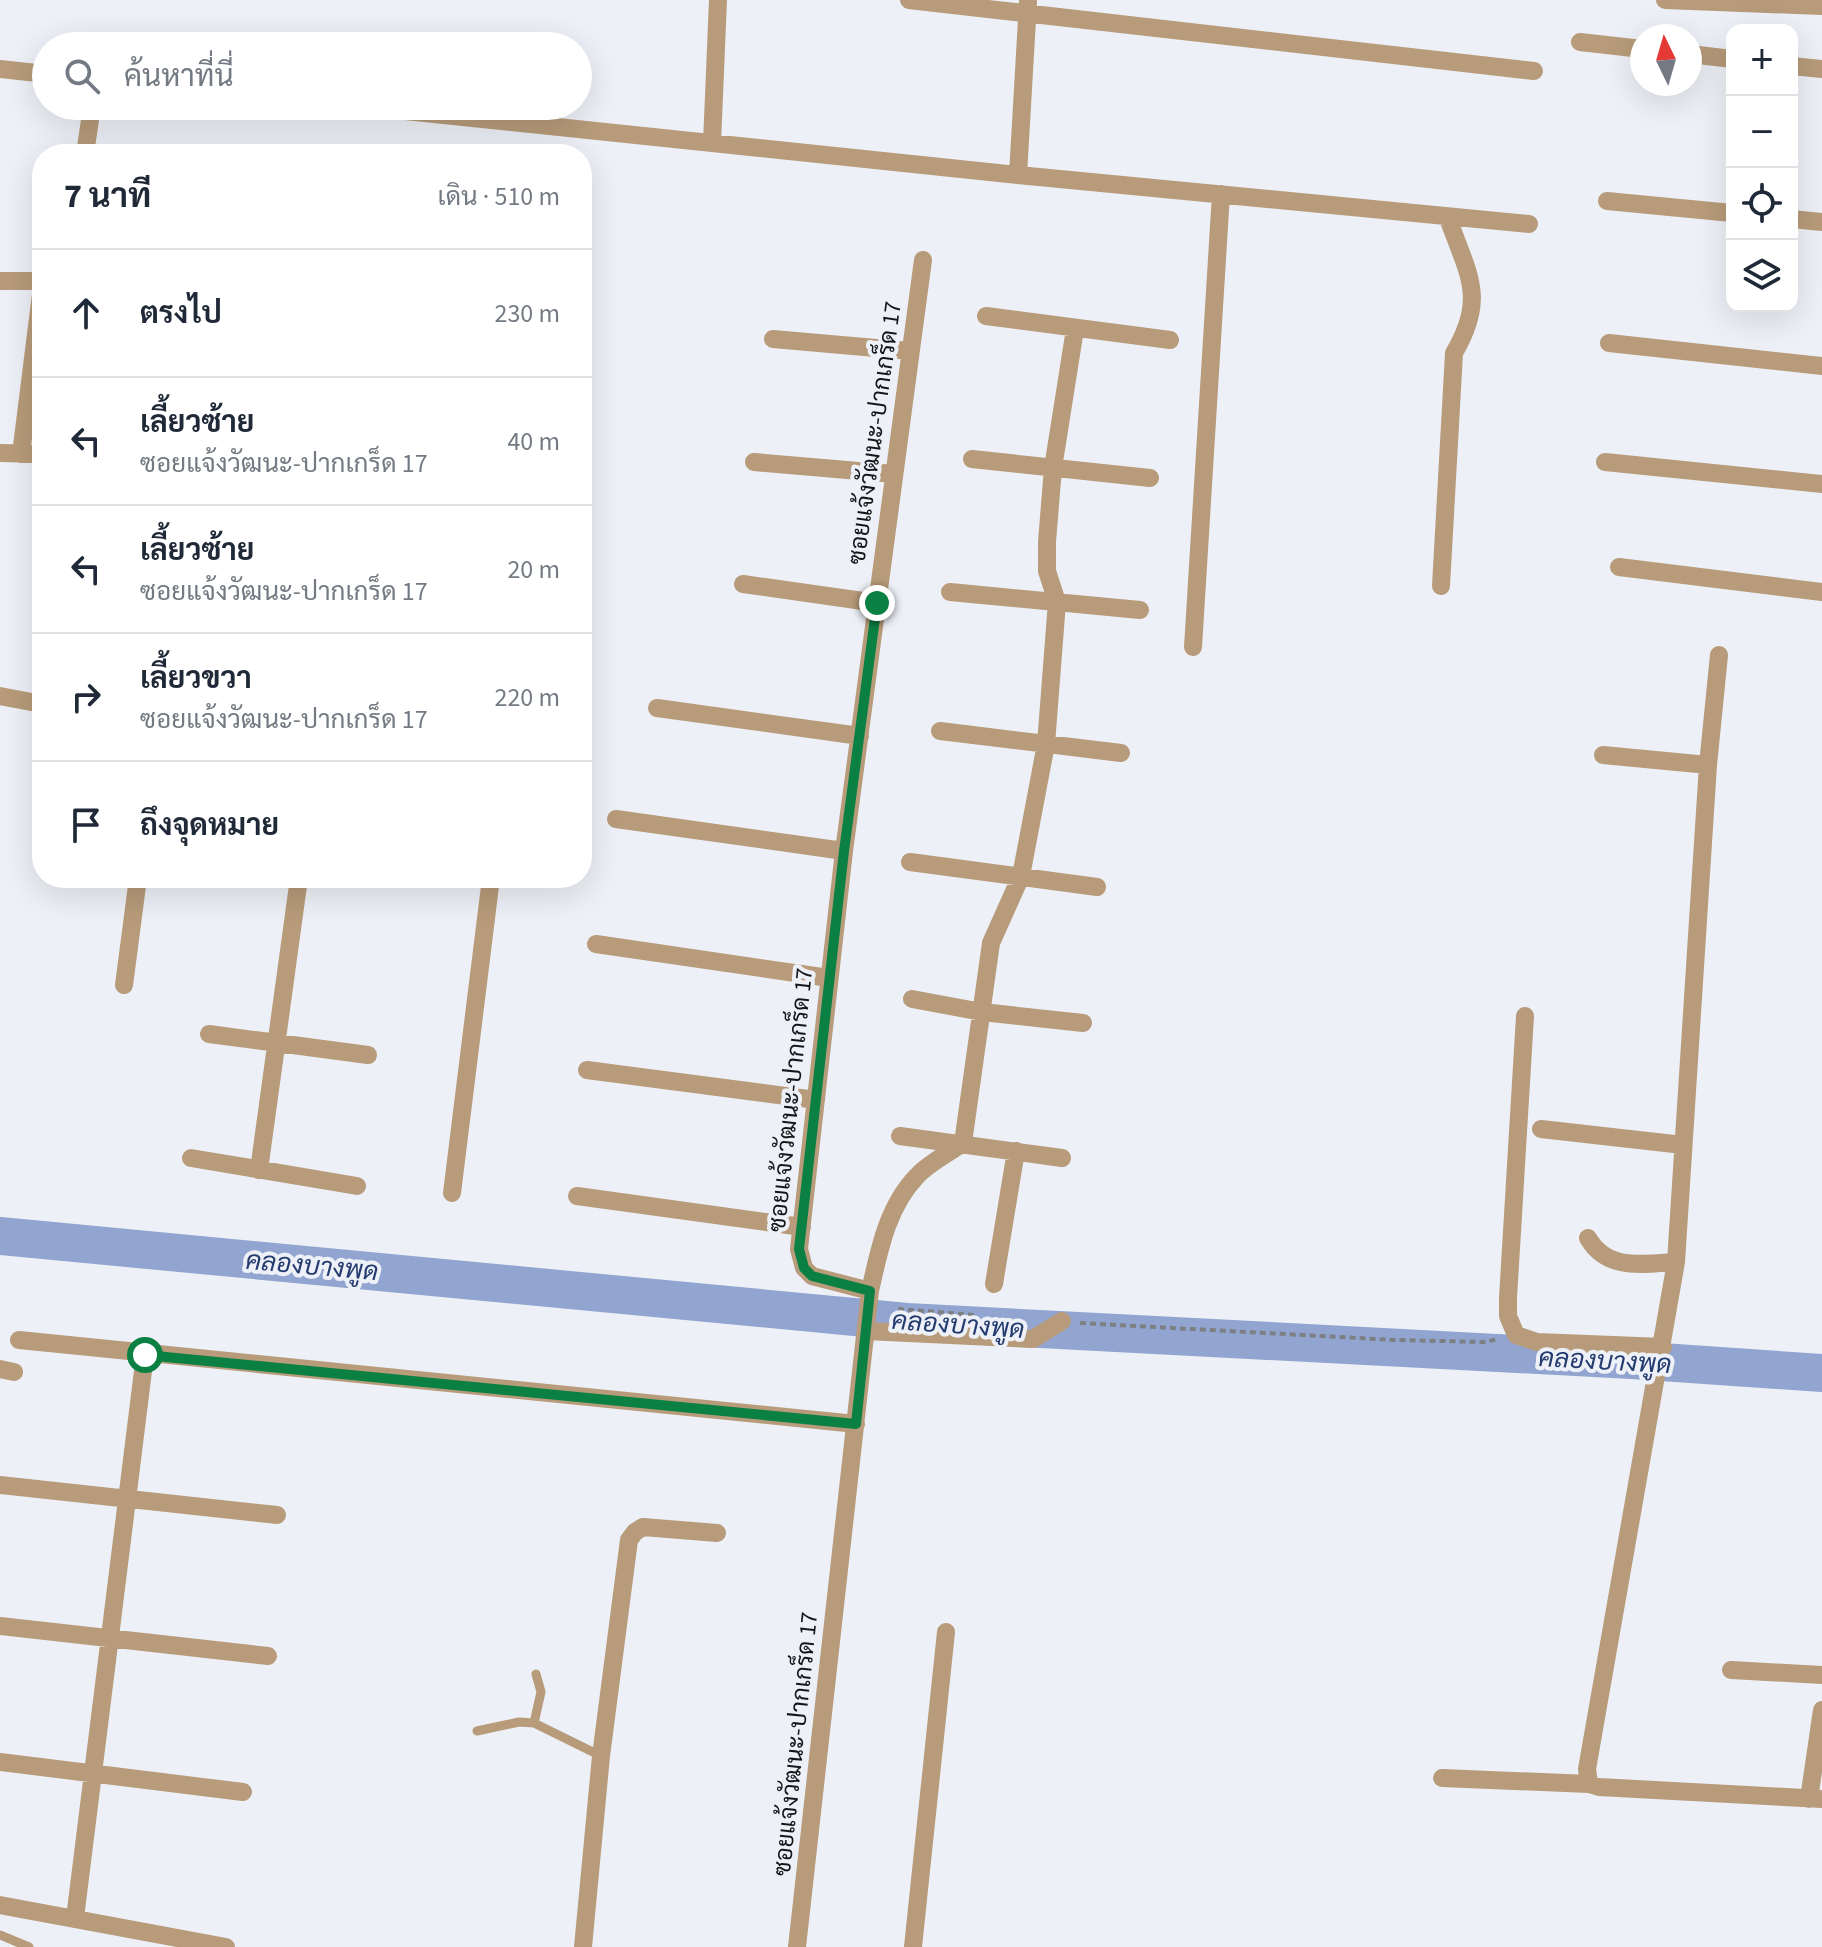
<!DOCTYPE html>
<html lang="th">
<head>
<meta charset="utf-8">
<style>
	:root { --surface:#fff; --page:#f6f6f7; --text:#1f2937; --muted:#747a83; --line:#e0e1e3 }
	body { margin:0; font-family:"Source Sans 3",Sarabun,sans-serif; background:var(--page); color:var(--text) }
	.controls { position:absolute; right:24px; top:24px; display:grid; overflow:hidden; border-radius:16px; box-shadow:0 8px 32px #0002 }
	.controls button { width:72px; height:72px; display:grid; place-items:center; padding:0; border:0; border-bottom:2px solid var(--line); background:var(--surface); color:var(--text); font:40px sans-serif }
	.compass { position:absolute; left:1630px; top:24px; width:72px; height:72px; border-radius:50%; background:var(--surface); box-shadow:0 8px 32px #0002; rotate:355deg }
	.stop { position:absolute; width:24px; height:24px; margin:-18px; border:6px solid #0b8043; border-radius:50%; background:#fff }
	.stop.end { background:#0b8043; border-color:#fff; box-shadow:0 2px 8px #0008 }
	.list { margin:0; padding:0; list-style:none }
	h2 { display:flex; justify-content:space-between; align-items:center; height:104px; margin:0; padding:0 32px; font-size:34px }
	h2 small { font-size:26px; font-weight:400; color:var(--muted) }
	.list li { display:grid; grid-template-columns:52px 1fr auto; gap:24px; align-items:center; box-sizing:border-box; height:128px; padding:0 32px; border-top:2px solid var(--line) }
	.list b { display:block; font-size:30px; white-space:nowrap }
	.list p { margin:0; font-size:26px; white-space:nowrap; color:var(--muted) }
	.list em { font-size:26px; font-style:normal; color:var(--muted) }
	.icon { flex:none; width:44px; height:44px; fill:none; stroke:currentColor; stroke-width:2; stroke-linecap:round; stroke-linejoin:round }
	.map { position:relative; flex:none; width:1822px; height:1947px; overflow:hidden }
	.search { position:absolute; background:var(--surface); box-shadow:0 8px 32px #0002; left:32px; top:32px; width:560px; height:88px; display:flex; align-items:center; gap:20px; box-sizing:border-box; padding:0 28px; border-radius:44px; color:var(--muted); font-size:30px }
	.panel { position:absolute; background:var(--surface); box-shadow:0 8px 32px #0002; left:32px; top:144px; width:560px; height:744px; border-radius:32px }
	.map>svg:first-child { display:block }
</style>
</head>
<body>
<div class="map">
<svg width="1822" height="1947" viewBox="0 0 1822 1947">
	<rect width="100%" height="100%" fill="#edf0f6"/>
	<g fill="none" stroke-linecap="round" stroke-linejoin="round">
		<!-- river -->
		<path stroke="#91a5d0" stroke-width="38" d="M0 1236 907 1322 1632 1360 1822 1373"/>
		<!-- path -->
		<path stroke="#7d7f83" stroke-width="4" stroke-dasharray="6 4" stroke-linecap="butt" d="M898 1309 975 1315
			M1080 1323 1395 1340 1485 1342 1498 1339"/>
		<!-- lane -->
		<path stroke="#b79b7a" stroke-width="9" d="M534 1723 541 1692 536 1674
			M477 1731 519 1722 534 1723 601 1756
			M0 1935 29 1947"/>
		<!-- street -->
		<path stroke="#b79b7a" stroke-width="18" d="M909 0 1534 71
			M1665 0 1822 6
			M1580 42 1642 49
			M1690 54 1732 59
			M1792 66 1822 69
			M0 69 46 74
			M357 106 1018 175 1529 224
			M712 143 718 0
			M85 154 92 106
			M1018 175 1028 2
			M1607 201 1732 213
			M1792 219 1822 222
			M0 281H42
			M986 316 1170 340
			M773 339 910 351
			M1609 343 1822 366
			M0 453 42 454
			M21 454 42 286
			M972 459 1150 478
			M754 462 894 474
			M1605 462 1822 484
			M1619 567 1822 592
			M743 584 877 603
			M1441 586 1454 353C1487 297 1468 275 1448 218
			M950 592 1140 610
			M1193 647 1221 194
			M0 696 42 704
			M657 708 860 736
			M940 731 1121 753
			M1603 755 1708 765
			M616 819 844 851
			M910 862 1097 887
			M596 944 829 978
			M124 985 138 878
			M912 999 982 1012 1083 1023
			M1525 1016 1508 1298V1316L1516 1335 1537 1342 1663 1347
			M209 1034 368 1055
			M587 1070 816 1100
			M1541 1129 1683 1145
			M900 1136 1062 1158
			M191 1158 357 1186
			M259 1170 299 878
			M452 1193 491 878
			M577 1196 802 1227
			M1588 1238C1607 1271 1642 1264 1676 1262
			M994 1284 1016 1151
			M870 1291C879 1251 887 1207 917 1176 929 1163 949 1153 963 1143L991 943 1021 876 1046 744 1057 602 1047 571V542L1053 468 1075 329
			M866 1331 1033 1339 1062 1321
			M19 1340 856 1424
			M0 1369 14 1372
			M0 1485 277 1515
			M0 1626 268 1656
			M1731 1670 1822 1675
			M0 1762 243 1792
			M1442 1778 1589 1784 1599 1787 1822 1799
			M1589 1784 1587 1769 1676 1262 1708 765 1719 655
			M1809 1799 1822 1710
			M0 1905 226 1947
			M75 1918 145 1355
			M583 1947 601 1756 629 1540 635 1532 643 1527 717 1533
			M797 1947 870 1291 812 1276 804 1268 799 1249 844 851 923 260
			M913 1947 946 1632"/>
	</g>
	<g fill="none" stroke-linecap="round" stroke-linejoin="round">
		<!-- route -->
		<path stroke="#0b8043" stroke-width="10" d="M145 1355 856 1424 870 1291 812 1276 804 1268 799 1249 844 851 877 603"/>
	</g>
	<g text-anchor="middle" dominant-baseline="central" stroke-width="8" stroke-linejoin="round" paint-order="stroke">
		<!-- street labels -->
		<g font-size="24" fill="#151618" stroke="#edf0f6">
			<text transform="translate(875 433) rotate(-82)">ซอยแจ้งวัฒนะ-ปากเกร็ด 17</text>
			<text transform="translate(791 1100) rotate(-84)">ซอยแจ้งวัฒนะ-ปากเกร็ด 17</text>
			<text transform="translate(796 1744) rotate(-84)">ซอยแจ้งวัฒนะ-ปากเกร็ด 17</text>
		</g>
		<!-- water labels -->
		<g font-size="26" font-style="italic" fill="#243b70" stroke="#edf0f6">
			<text transform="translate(312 1266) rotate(5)">คลองบางพูด</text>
			<text transform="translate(958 1325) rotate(4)">คลองบางพูด</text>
			<text transform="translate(1605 1361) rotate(3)">คลองบางพูด</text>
		</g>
	</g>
</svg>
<div class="controls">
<button>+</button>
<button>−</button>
<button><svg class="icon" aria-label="locate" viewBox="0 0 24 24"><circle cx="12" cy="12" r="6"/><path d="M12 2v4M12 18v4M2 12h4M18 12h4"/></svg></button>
<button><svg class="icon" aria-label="layers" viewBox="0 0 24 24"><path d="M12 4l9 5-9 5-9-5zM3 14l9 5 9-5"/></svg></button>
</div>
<svg class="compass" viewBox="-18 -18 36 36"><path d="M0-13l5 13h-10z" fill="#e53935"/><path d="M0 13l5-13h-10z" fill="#747a83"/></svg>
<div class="stop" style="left:145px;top:1355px"></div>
<div class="stop end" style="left:877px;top:603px"></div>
<div class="search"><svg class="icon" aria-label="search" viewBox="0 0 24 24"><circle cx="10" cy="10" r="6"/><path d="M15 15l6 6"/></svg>ค้นหาที่นี่</div>
<section class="panel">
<h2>7 นาที<small>เดิน · 510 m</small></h2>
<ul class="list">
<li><svg class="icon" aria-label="ahead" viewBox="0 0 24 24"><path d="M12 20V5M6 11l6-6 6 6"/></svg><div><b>ตรงไป</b></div><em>230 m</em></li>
<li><svg class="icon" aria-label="left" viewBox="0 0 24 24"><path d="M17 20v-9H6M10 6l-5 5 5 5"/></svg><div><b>เลี้ยวซ้าย</b><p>ซอยแจ้งวัฒนะ-ปากเกร็ด 17</p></div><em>40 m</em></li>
<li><svg class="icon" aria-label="left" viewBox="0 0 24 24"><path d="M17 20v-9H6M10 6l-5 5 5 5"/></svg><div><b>เลี้ยวซ้าย</b><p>ซอยแจ้งวัฒนะ-ปากเกร็ด 17</p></div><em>20 m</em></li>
<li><svg class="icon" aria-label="right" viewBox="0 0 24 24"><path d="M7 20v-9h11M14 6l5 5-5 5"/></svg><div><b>เลี้ยวขวา</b><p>ซอยแจ้งวัฒนะ-ปากเกร็ด 17</p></div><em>220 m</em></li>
<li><svg class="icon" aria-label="arrive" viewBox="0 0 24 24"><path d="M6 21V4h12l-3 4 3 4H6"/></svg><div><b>ถึงจุดหมาย</b></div></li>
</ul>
</section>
</div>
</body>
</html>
